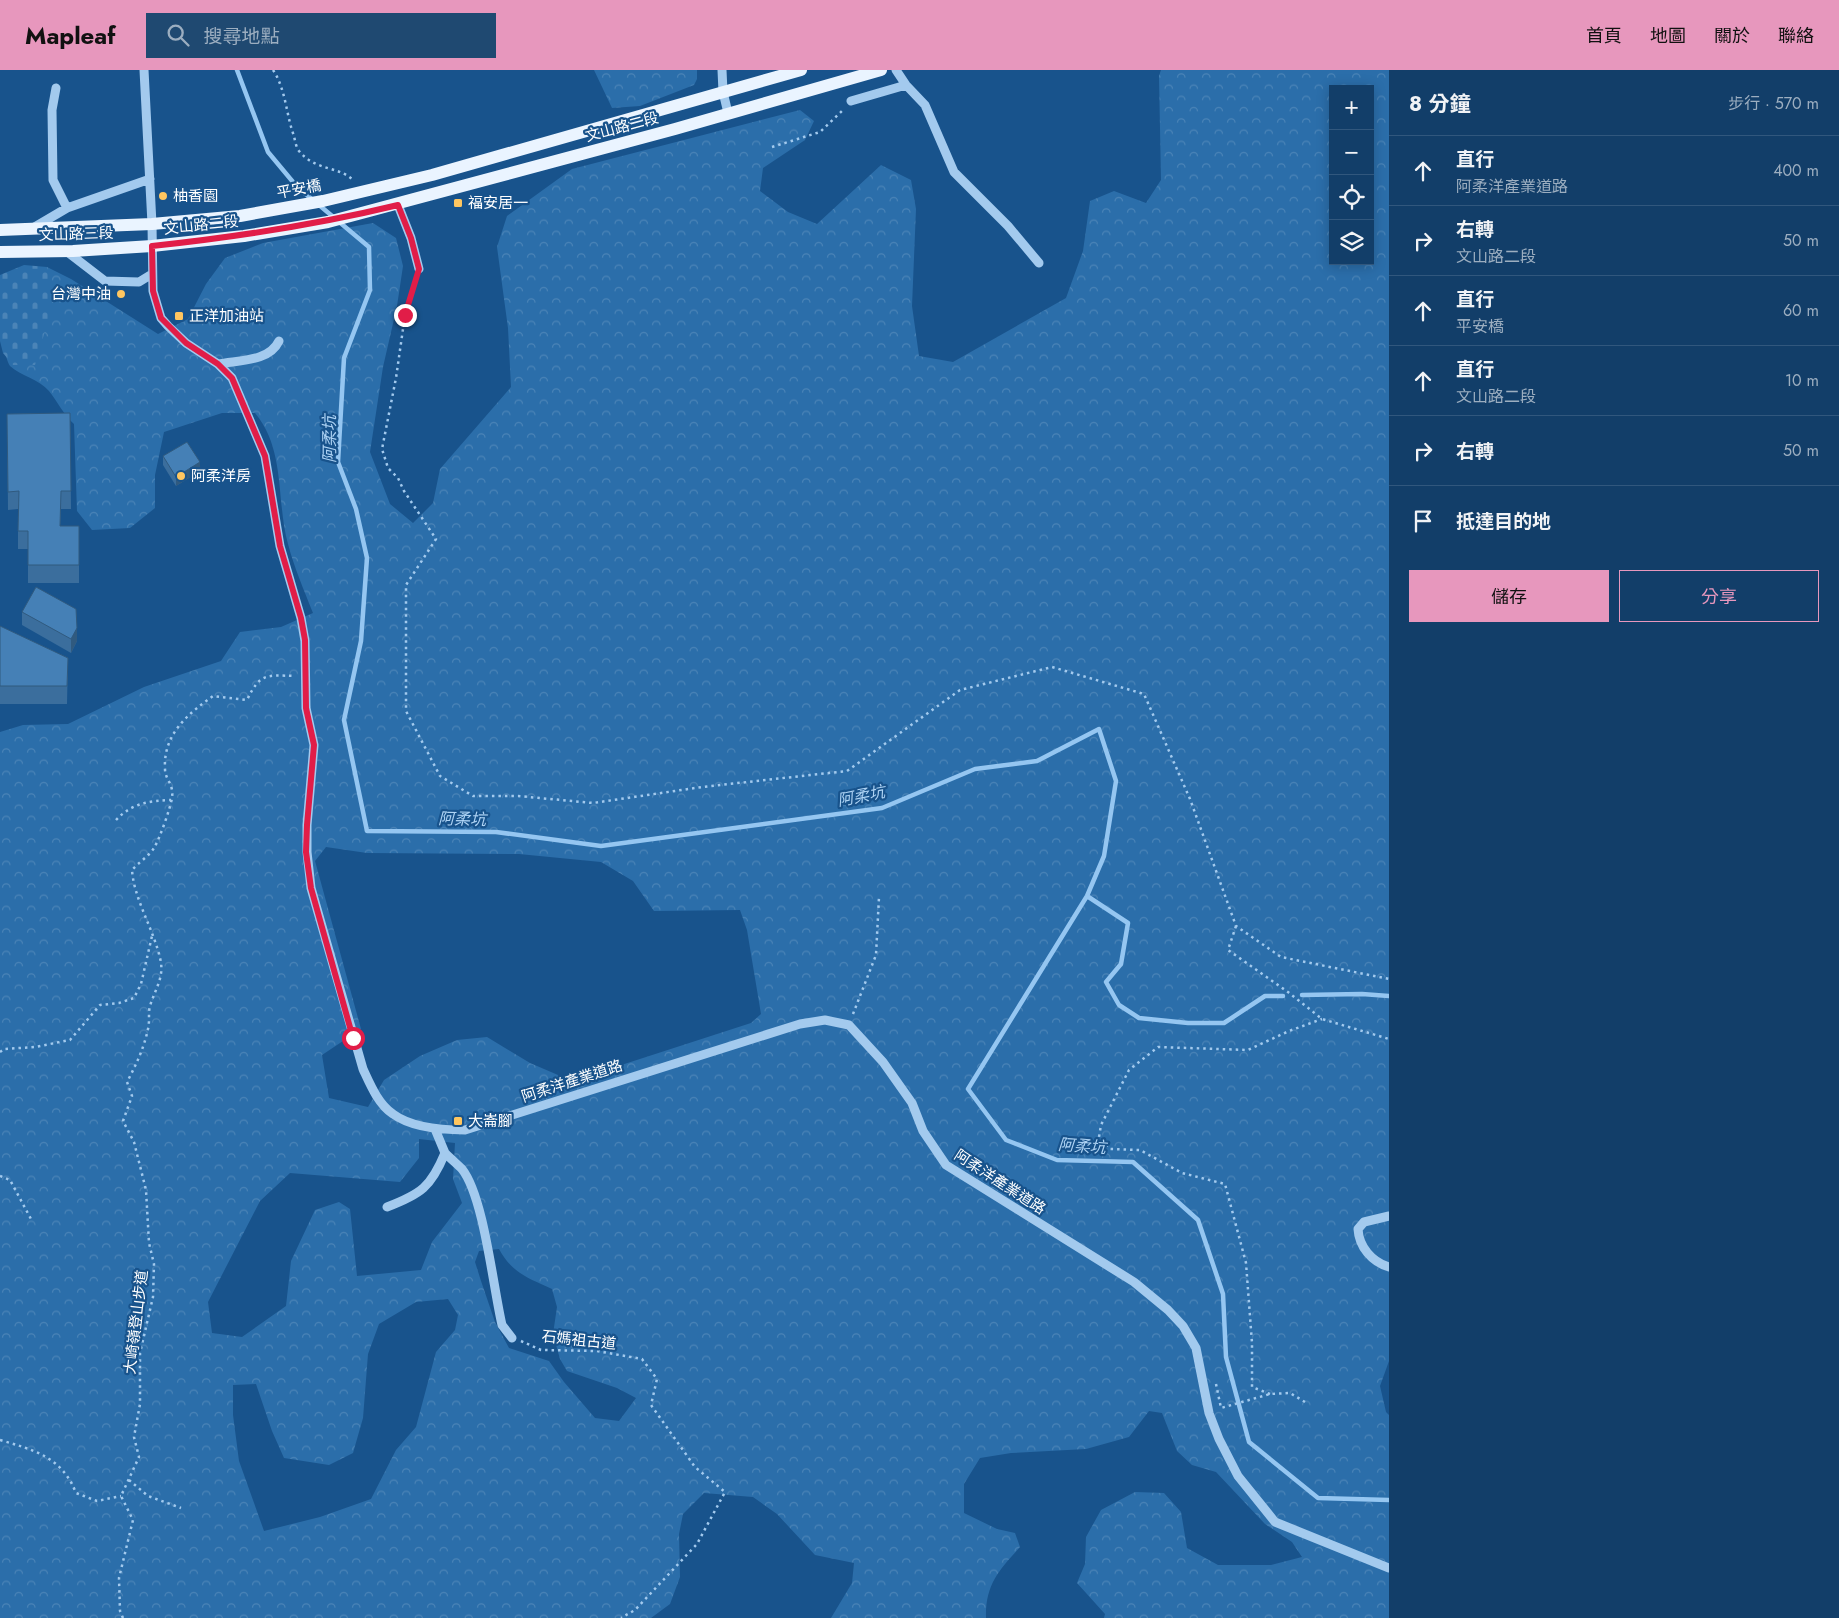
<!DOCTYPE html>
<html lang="zh-TW">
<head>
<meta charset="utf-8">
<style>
	:root { --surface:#123e69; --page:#1f4971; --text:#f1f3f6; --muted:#9caec0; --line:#31577d; --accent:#e797bd }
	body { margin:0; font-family:Jost,"Noto Sans TC",sans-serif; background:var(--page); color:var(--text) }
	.controls { position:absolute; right:15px; top:15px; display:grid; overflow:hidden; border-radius:0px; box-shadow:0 2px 12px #0003 }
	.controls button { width:45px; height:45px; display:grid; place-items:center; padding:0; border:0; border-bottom:1px solid var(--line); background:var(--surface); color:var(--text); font:25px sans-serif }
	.stop { position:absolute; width:15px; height:15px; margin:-11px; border:4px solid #e11d48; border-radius:50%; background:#fff }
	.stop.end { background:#e11d48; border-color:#fff; box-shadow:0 1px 5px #0008 }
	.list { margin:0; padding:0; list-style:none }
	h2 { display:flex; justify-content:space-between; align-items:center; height:65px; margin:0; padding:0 20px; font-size:21px }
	h2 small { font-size:16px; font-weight:400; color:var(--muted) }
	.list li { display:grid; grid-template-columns:32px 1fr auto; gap:15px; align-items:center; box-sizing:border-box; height:70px; padding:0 20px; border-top:1px solid var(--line) }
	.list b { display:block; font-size:19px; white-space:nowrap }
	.list p { margin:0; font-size:16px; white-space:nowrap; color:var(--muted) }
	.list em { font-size:16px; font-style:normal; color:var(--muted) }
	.actions { display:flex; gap:10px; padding:15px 20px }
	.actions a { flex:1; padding:11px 0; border:1px solid var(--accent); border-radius:0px; text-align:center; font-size:18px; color:var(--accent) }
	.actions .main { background:var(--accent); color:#111 }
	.icon { flex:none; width:28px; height:28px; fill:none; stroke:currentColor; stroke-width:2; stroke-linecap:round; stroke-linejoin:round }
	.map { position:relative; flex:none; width:1389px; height:1548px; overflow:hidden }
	header { display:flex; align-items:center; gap:30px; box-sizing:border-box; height:70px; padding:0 25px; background:var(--accent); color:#111 }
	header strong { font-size:24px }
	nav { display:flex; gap:28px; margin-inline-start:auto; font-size:18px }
	.search { width:350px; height:45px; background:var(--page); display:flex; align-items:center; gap:12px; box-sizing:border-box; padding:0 18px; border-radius:0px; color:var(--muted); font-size:19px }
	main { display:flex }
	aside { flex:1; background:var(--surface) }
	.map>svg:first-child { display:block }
</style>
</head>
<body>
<header>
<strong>Mapleaf</strong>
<div class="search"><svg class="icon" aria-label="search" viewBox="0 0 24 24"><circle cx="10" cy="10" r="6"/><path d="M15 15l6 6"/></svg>搜尋地點</div>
<nav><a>首頁</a><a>地圖</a><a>關於</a><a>聯絡</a></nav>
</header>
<main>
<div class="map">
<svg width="1389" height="1548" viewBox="0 0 1389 1548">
	<defs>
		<pattern id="forest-crowns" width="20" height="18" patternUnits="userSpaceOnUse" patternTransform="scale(1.25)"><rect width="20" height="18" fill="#2b6eaa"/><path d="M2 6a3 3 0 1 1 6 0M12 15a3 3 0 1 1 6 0" fill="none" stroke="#4b84b7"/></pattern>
		<pattern id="cemetery-stones" width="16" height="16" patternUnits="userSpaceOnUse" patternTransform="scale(1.25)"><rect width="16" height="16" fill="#2b6eaa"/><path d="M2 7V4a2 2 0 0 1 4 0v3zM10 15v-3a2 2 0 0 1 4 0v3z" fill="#4b84b7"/></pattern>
	</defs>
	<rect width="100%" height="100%" fill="#18538c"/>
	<!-- forest -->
	<path fill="url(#forest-crowns)" fill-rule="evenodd" d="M594 0H697V9L694 15 640 36 612 38Z
		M1161 0H1389V1291L1380 1316 1386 1342 1389 1345V1548H1104L1105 1544 1077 1513 1085 1494 1086 1467 1101 1440 1135 1422 1164 1423 1181 1442 1187 1478 1218 1495H1271L1302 1487 1292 1472 1265 1454 1216 1402 1192 1395 1177 1381 1162 1343 1149 1341 1129 1367 1086 1379 1011 1383 980 1388 964 1414V1443L997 1459 1015 1463 1020 1477C999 1500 985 1515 986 1548H831L852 1513 854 1493 815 1485 777 1444 753 1427 704 1423 683 1444 679 1464 680 1507 670 1534 651 1548H0V662L23 655 68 654 144 617 221 591 240 562 281 557 313 543C304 520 294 497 288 474 276 431 286 380 255 343H222L164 362 155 405V438L130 458 92 460 77 441 74 354C63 344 58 332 49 321 39 309 21 306 10 296 0 280 0 223 5 203L47 197 71 209 158 264 188 249 206 214 225 188 263 173 373 153 396 168 403 196 397 236 383 297 370 382 390 434 413 453 433 433 440 399 511 317 508 258 497 177 507 146 572 99 800 40 814 51 805 70 763 98 760 121 788 142 817 154 881 95 911 110 916 139 912 236 919 286 953 292 1066 228 1083 181 1090 131 1114 121 1146 133 1161 110 1159 6ZM1333 19H1370V191H1333ZM326 777 367 783 519 784 601 792 633 811 654 841 740 840 747 860 761 944 751 953 572 1011 530 993 487 967 457 970 420 986 384 1010 368 1037 329 1028 322 985 361 959 315 791ZM419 1069 455 1073 453 1109 462 1133 432 1172 421 1200 357 1206 350 1139 339 1132 315 1140 291 1191 286 1236 242 1267 212 1263 208 1232 260 1131 290 1103 400 1112 419 1088ZM499 1179C512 1203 528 1208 552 1219L557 1237 553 1264 560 1289 567 1301 617 1318 636 1328 619 1351 595 1348 564 1312 549 1291 509 1278 495 1252 481 1211 475 1192 479 1181ZM448 1229 458 1245 455 1260 436 1282 416 1357 396 1380 371 1429 320 1447 264 1461 239 1391 233 1345V1315L256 1314 272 1361 284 1388 329 1395 353 1383 363 1348 368 1284 379 1254 416 1232Z"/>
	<!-- cemetery -->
	<path fill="url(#cemetery-stones)" d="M24 195 47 197 52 237 35 295H13L3 283 0 271V205Z"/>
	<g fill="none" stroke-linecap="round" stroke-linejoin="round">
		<!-- stream -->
		<path stroke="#95c6f1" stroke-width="4.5" d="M237 0 268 82 298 118 313 130
			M319 135 369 177 370 220 344 288 338 392 356 439 367 488 361 571 344 650 367 761 496 762 601 776 882 738 975 699 1037 691 1099 659 1116 711 1104 786 1087 826 968 1019 1006 1070 1057 1090 1133 1092 1198 1150 1223 1224 1226 1287 1249 1372 1318 1428 1389 1430
			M1087 826 1128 853 1121 894 1106 912 1119 935 1139 948 1188 953H1224L1265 926H1283
			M1302 925 1362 924 1389 926"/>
		<!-- path -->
		<path stroke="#a3caee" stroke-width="2.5" stroke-dasharray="2.5 4" stroke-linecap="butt" d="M273 0C286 19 286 45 294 66 295 71 296 77 299 81 315 101 339 96 353 110
			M772 77 820 62 844 39
			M416 209 405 245 396 308 382 379 388 398 398 408 404 421 436 469 406 515V641L440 706 473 726H518L593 733 702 717 847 701 960 620 1052 597 1144 624 1190 729 1236 856 1281 887 1389 909
			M116 750C132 733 149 731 171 730
			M1236 856 1228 880 1288 922 1322 949 1389 969
			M853 944 876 885 879 827
			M0 982 4 979 35 977 70 970 100 935 119 933 134 928 141 914 152 866
			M0 1106 10 1110 31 1149
			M521 1271 541 1280 597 1281 642 1289 657 1309 651 1335 695 1397 725 1422 697 1474 635 1540 621 1548
			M1216 1314 1221 1338 1270 1324 1290 1323 1305 1332
			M1270 1324 1252 1317V1273L1246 1193 1225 1114 1182 1103 1140 1080 1110 1079 1099 1067 1101 1055 1129 1000 1158 977 1248 980 1289 961 1322 949
			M0 1370C34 1380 62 1387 76 1423L97 1431 121 1426
			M129 1410 148 1426 181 1438
			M123 1548 120 1541 119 1508 133 1450 121 1426 139 1387 134 1367 140 1334V1283L153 1227 154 1194 149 1173 146 1120 134 1072 123 1051 132 1026 127 1012C136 995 144 978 148 959 150 951 148 943 150 936 155 919 165 907 160 888 153 858 134 829 132 800 138 793 149 786 154 778 160 768 170 739 172 728 174 713 165 710 165 699 163 664 188 644 213 626L247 630C260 603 266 605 295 606"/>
		<!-- minor -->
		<path stroke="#a3caee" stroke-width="9" d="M144 0 152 154 153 221 161 248 168 256 186 273 218 294 232 308 265 386 280 476 301 548 305 571 306 638 314 675 307 755V782L311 818 363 999C370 1014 378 1034 393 1044 412 1058 442 1060 465 1060L800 954 825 950 849 955 883 992 912 1033 923 1061 946 1095 1134 1212 1168 1240 1183 1256 1196 1278 1209 1343 1219 1369 1238 1406 1275 1452 1389 1498
			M722 0 723 22 728 43
			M896 0 906 15 925 35 954 102 1008 156 1039 193
			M56 18 52 40 53 110 67 138
			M851 31 906 15
			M398 135 411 168 419 199
			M33 158 67 138 150 109
			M66 181 105 211 139 212 152 204
			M218 294C239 290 269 292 279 271
			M445 1083C451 1089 457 1094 462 1099 484 1127 493 1217 502 1255L512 1268
			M387 1137C421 1124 431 1117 445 1083L435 1059
			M1389 1146 1364 1152 1358 1159C1359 1177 1372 1192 1389 1197"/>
		<!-- major -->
		<path stroke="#eaf4ff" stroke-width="12" d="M0 160 152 154 240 146 323 131 432 105 801 0
			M0 182 73 181 152 176 244 166 328 152 675 59 881 0"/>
	</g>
	<!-- wall -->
	<path fill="#3b6e9d" d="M70 343 71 439H61L60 456H79V513H28V479H18V439L8 440 7 344Z
		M163 386 200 401 176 416 163 395Z
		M22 542 77 571 71 583 22 555Z
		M0 556 68 588 67 634H0Z"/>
	<!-- shaded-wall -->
	<path fill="#305a7f" d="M200 392V401L176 416V407Z
		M77 558V571L71 583V569Z"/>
	<!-- building -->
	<path fill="#4580b6" stroke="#305a7f" d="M70 343 71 421H61L60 456H79V495H28V461H18L19 421 8 422 7 344Z
		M187 372 200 392 176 407 163 386Z
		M36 517 76 539 77 558 71 569 22 542Z
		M0 556 68 588 67 616H0Z"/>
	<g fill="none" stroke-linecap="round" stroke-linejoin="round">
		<!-- route -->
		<path stroke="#e11d48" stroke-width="6" d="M353 968 311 818 306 782 307 755 314 675 306 638 305 570 301 548 280 476 265 386 232 308 218 294 186 273 161 248 153 221 152 176C236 167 316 155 398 135L411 168 419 199 405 245"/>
	</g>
	<!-- markers -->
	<g fill="#ffc660" stroke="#18538c" stroke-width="2">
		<circle cx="163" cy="126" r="5"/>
		<rect x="453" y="128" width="10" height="10" rx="2.5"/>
		<circle cx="121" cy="224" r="5"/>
		<rect x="174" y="241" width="10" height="10" rx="2.5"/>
		<circle cx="181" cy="406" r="5"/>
		<rect x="453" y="1046" width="10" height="10" rx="2.5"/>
	</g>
	<g text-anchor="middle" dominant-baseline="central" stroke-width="4.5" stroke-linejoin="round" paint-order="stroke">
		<!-- street labels -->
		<g font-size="15" fill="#fff" stroke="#18538c">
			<text transform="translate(622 57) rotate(-15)">文山路二段</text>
			<text transform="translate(299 119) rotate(-11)">平安橋</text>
			<text transform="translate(201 155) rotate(-6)">文山路二段</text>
			<text transform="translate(76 164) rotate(-2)">文山路三段</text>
			<text transform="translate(572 1011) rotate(-18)">阿柔洋產業道路</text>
			<text transform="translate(1000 1112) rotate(33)">阿柔洋產業道路</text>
			<text transform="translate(136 1252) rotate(-83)">大崎嶺登山步道</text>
			<text transform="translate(579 1270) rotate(6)">石媽祖古道</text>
		</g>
		<!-- poi labels -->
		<g font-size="15" fill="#fff" stroke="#18538c" text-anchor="start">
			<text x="173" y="126">柚香園</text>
			<text x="468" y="133">福安居一</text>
			<text x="111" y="224" text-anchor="end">台灣中油</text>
			<text x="189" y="246">正洋加油站</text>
			<text x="191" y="406">阿柔洋房</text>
			<text x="468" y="1051">大崙腳</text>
		</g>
		<!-- water labels -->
		<g font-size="16" font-style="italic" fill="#afd4f5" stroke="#18538c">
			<text transform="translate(329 369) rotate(-90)">阿柔坑</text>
			<text transform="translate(861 726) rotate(-11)">阿柔坑</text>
			<text transform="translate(462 749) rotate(1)">阿柔坑</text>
			<text transform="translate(1082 1076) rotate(4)">阿柔坑</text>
		</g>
	</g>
</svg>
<div class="controls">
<button>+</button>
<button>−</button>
<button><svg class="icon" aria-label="locate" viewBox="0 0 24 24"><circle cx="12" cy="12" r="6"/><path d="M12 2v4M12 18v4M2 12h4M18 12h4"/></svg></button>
<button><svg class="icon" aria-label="layers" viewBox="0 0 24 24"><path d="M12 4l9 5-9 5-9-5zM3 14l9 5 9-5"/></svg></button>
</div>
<div class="stop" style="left:353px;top:968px"></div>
<div class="stop end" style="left:405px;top:245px"></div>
</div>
<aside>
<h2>8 分鐘<small>步行 · 570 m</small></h2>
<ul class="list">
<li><svg class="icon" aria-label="ahead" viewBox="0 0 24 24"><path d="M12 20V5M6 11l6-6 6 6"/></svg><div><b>直行</b><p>阿柔洋產業道路</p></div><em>400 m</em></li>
<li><svg class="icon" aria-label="right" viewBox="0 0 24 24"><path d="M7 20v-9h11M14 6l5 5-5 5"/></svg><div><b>右轉</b><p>文山路二段</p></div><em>50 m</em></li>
<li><svg class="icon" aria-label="ahead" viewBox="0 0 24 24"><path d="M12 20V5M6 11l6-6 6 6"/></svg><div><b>直行</b><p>平安橋</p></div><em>60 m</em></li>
<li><svg class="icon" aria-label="ahead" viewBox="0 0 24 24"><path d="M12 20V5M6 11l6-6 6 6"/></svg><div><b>直行</b><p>文山路二段</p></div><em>10 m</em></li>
<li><svg class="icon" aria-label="right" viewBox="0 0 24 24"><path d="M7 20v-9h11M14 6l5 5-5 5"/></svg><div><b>右轉</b></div><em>50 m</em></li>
<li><svg class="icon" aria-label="arrive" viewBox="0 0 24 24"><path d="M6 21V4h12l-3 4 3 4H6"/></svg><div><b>抵達目的地</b></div></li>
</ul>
<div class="actions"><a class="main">儲存</a><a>分享</a></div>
</aside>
</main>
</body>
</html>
